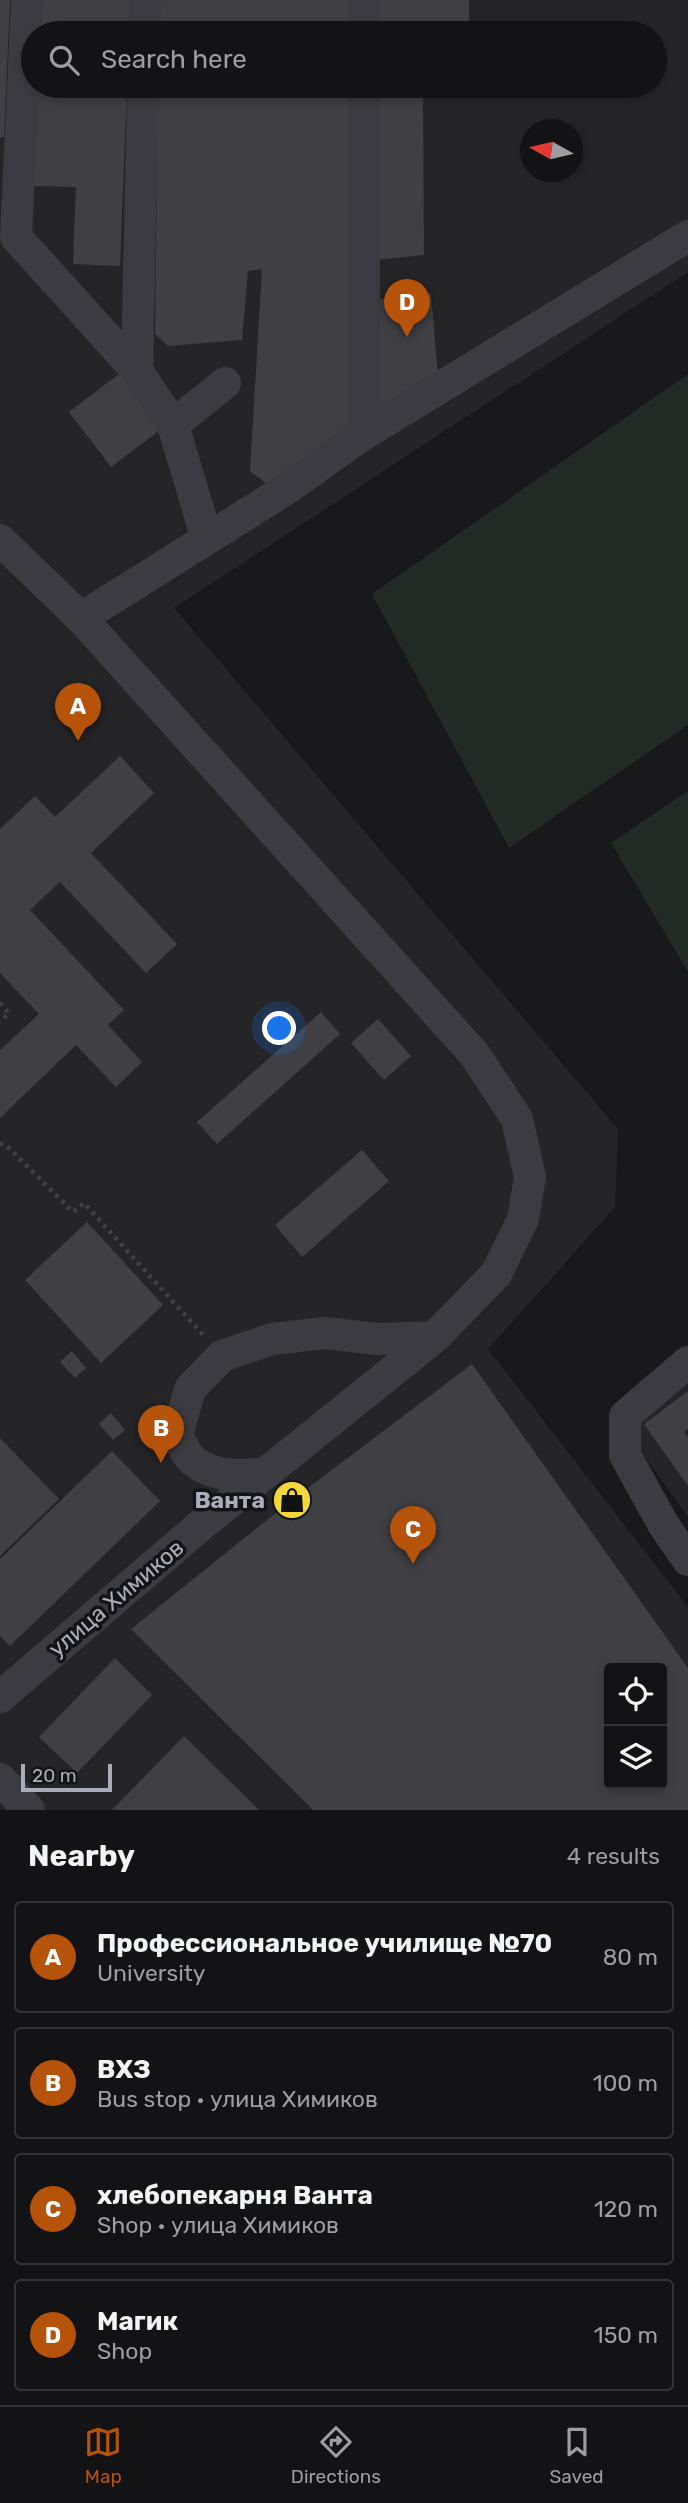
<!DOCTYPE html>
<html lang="en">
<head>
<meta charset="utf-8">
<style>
	:root { --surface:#131214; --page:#202022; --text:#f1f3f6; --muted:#9d9ea0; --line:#323234; --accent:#b45309 }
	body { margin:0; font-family:Rubik,sans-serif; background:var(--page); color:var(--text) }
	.controls { position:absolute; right:21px; bottom:21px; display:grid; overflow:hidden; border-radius:7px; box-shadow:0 4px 10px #0003 }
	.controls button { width:63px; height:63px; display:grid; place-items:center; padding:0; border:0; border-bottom:2px solid var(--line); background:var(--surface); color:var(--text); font:35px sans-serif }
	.compass { position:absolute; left:520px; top:119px; width:63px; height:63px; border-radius:50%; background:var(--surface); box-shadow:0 4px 10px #0003; rotate:278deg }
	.scale { position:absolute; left:21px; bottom:18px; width:91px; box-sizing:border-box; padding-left:7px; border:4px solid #abacba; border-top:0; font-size:19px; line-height:24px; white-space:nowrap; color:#abacba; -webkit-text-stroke:5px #141315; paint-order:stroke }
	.you { position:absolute; left:280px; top:1029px; width:24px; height:24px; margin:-18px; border:5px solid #fff; border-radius:50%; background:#1a73e8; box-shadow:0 0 0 10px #1a73e833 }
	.badge { display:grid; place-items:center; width:46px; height:46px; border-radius:50%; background:var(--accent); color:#fff; font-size:23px; font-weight:700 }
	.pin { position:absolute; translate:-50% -58px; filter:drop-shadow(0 2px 4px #0008) }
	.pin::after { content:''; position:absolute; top:37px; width:24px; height:21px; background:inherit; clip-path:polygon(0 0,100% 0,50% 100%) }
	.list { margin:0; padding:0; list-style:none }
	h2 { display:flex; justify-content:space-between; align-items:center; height:91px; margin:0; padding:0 28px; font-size:30px }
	h2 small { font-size:23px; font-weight:400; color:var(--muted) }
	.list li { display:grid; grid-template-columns:46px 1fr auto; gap:21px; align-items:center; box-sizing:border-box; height:112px; margin:0 14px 14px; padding:0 14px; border:2px solid var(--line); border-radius:7px }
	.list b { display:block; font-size:26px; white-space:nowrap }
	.list p { margin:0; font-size:23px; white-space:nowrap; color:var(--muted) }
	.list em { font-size:23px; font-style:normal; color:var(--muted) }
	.icon { flex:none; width:38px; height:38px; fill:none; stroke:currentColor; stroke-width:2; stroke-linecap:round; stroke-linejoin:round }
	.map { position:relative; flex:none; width:688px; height:1810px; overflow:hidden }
	.search { position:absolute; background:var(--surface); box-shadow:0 4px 10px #0003; left:21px; right:21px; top:21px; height:77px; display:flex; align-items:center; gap:18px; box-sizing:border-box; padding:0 24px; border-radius:38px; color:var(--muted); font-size:26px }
	.sheet { height:595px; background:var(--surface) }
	nav { display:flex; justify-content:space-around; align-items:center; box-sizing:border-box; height:98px; border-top:2px solid var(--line); background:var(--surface); font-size:19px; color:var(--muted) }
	nav a { display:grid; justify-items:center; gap:4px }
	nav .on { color:var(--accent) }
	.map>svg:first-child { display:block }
</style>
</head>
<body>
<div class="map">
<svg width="688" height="1810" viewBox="0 0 688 1810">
	<rect width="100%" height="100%" fill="#19181a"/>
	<!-- built -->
	<path fill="#252427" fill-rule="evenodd" d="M0 0H688V272L174 608 618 1129 615 1207 488 1349 688 1607V1810H0ZM33 33H655V86H33ZM530 130H572V172H530ZM609 1668H662V1784H609Z
		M688 1376V1517L622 1425Z"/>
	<!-- green -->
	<path fill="#222a25" d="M688 374V725L509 848 372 594Z
		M688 791V972L611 843Z"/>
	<!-- building -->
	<path fill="#404044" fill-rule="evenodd" d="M0 0H10L4 137H0Z
		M35 0H130L129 33H33Z
		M160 0H351V33H159Z
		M371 0H469V33H372Z
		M32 86H127L120 266 73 264 76 187 28 186Z
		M158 86H352L354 425 268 485 250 471 262 269 248 271 242 340 168 346 155 334Z
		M372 86H423L424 255 375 260Z
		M431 293 438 376 379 410V299Z
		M123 371 164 427 111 467 69 412Z
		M120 756 154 793 91 853 177 944 146 973 60 882 30 910 124 1010 108 1025 142 1062 116 1087 76 1045 0 1118V1050L39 1014 0 973V829L35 796 55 817Z
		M321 1012 340 1034 217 1144 197 1122Z
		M378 1019 411 1056 384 1080 351 1043Z
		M362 1150 389 1181 302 1257 275 1225Z
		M87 1222 163 1305 101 1363 25 1280Z
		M72 1351 86 1368 75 1378 60 1362Z
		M472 1364 688 1668V1810H313L131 1629 292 1500ZM609 1668H662V1784H609Z
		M688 1391V1429L684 1432 688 1437V1486L644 1424Z
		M111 1413 125 1430 113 1440 99 1424Z
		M0 1438 59 1499 0 1556Z
		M112 1451 160 1501 10 1646 0 1636V1559Z
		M115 1658 152 1695 77 1773 39 1737Z
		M184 1736 259 1810H112Z"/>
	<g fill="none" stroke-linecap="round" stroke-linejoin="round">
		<!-- path -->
		<path stroke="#3f4046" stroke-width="4.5" stroke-dasharray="3.5 5" stroke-linecap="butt" d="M0 1003 9 1013 0 1022
			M0 1144H5L73 1212 84 1203 203 1335"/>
		<!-- minor -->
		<path stroke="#3b3b41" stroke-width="32" d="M27 0 16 237 137 371
			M144 33 145 0
			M364 33V0
			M143 86 137 371 173 425 207 539
			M173 425 225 383
			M361 436 364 418V86
			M0 540 81 618 475 1055 517 1119 530 1177 523 1219 496 1274 435 1337 200 1526 0 1697
			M81 618 288 488 361 436 688 236
			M688 1362 625 1416V1455L663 1524 688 1560
			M266 1473C241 1476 212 1478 191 1459 185 1453 181 1442 177 1435L190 1389 222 1356 272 1339 325 1333 377 1339 435 1337
			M0 1779 29 1810"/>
	</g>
	<!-- icons -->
	<defs>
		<g id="shop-disc" transform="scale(2.0125)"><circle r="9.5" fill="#f2d939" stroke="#141315"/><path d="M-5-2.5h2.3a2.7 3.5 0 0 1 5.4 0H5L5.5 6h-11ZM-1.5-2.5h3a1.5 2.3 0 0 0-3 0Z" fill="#111"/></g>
	</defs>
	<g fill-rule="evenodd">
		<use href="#shop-disc" x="292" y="1500"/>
	</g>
	<g text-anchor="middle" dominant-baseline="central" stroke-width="7" stroke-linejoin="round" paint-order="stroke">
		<!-- poi labels -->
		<g font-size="23" font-weight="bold" fill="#abacba" stroke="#141315" text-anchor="end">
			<text x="265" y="1500">Ванта</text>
		</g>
		<!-- street labels -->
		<g font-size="23" fill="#abacba" stroke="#141315">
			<text transform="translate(116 1598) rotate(-40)">улица Химиков</text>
		</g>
	</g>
</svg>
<div class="controls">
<button><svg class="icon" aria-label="locate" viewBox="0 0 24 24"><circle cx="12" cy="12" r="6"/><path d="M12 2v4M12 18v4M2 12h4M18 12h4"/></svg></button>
<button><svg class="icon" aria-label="layers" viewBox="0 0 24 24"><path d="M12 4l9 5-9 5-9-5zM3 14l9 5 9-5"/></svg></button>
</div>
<svg class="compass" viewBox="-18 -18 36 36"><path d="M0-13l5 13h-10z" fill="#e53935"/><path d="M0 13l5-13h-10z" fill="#9d9ea0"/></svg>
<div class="scale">20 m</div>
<div class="you"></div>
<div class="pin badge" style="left:78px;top:741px">A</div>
<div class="pin badge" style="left:161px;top:1463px">B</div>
<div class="pin badge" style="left:413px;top:1564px">C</div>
<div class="pin badge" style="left:407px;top:337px">D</div>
<div class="search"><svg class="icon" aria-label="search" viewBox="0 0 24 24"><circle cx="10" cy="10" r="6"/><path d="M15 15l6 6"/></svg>Search here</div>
</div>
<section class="sheet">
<h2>Nearby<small>4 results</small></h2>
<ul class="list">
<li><span class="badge">A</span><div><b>Профессиональное училище №70</b><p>University</p></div><em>80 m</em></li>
<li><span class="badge">B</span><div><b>ВХЗ</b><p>Bus stop · улица Химиков</p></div><em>100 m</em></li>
<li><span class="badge">C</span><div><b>хлебопекарня Ванта</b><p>Shop · улица Химиков</p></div><em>120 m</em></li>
<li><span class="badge">D</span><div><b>Магик</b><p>Shop</p></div><em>150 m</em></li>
</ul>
</section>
<nav>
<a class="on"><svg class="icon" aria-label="map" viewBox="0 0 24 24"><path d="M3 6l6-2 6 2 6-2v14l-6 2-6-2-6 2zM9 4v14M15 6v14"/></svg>Map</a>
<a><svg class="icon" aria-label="directions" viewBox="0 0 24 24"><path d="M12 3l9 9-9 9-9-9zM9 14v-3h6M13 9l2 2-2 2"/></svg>Directions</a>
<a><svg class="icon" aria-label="saved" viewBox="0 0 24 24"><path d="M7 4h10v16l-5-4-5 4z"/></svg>Saved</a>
</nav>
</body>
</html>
